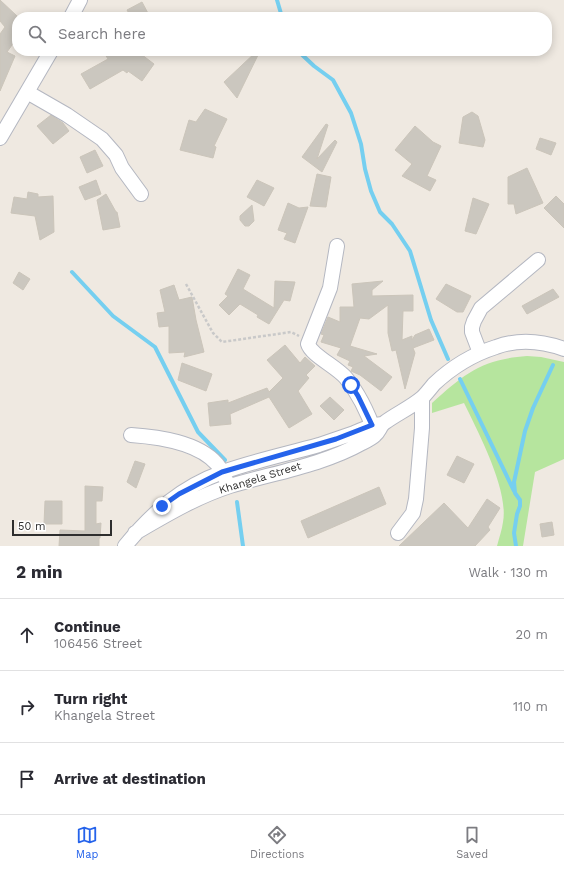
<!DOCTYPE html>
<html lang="en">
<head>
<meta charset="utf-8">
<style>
	:root { --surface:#fff; --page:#f7f7f7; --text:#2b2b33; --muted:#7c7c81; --line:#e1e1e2; --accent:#2563eb }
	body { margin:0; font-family:"Work Sans",sans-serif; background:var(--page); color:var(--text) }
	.scale { position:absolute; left:12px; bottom:10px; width:100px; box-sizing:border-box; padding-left:4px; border:2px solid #2e2e2e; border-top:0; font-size:11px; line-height:14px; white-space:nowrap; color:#2e2e2e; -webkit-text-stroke:3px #fff; paint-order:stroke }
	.stop { position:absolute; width:12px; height:12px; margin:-9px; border:3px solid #2563eb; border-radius:50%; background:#fff }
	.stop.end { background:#2563eb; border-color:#fff; box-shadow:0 1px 4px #0008 }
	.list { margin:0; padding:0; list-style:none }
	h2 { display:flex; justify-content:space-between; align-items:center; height:52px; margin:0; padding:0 16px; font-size:17px }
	h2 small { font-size:13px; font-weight:400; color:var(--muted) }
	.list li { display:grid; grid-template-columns:26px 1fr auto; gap:12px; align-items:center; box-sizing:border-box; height:72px; padding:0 16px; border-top:1px solid var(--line) }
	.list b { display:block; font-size:15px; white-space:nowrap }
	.list p { margin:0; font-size:13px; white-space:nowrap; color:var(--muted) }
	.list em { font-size:13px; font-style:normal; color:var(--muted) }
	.icon { flex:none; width:22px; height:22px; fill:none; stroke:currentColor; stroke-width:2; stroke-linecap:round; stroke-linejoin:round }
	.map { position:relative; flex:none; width:564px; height:546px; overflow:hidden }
	.search { position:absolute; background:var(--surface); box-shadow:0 2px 10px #0003; left:12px; right:12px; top:12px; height:44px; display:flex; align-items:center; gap:10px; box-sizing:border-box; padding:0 14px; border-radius:16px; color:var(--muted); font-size:15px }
	.sheet { height:268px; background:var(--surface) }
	nav { display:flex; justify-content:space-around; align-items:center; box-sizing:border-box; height:56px; border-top:1px solid var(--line); background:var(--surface); font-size:11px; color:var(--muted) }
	nav a { display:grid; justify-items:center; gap:2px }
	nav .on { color:var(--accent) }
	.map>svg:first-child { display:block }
</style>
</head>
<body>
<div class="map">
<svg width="564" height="546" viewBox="0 0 564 546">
	<rect width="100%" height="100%" fill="#efe9e1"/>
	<!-- green -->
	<path fill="#b6e59e" d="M527 356 541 357 564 362V459L535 472 523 546H497C499 538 502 530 503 522 509 490 478 432 464 403L432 413V403C464 374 482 359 527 356Z"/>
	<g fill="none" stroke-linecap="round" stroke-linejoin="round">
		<!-- stream -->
		<path stroke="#75cff0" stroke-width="4" d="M277 0 282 17
			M298 51 314 66 333 80 351 113 361 144 365 169 371 191 380 212 392 224 410 251 431 320 448 359
			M72 272 113 316 155 347 198 432 225 460
			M460 379 514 491
			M237 502 243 546
			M516 546 514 533 517 514 520 506V500L515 493 514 482 525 431 533 408 553 365"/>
	</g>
	<!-- building -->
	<path fill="#cbc7bf" stroke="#cbc5ba" d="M0 0 17 16V38L7 52 15 56 0 91V34L5 27 0 21Z
		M142 2 150 17H131L127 10Z
		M103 51H137L154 64 142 81 128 71 127 73 123 70 90 89 81 74 108 59Z
		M257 51H260L237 98 224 82Z
		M205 109 227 119 214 146 216 147 213 158 180 150 189 120 196 122Z
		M472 112 478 116 485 140 483 147 459 143 463 117Z
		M51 115 63 123 69 131 53 144 37 126Z
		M326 124 328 125 317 159 335 140 337 142 322 172 302 157Z
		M415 126 433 142 441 146 427 176 436 180 430 191 402 176 412 164 395 150Z
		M540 138 556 143 551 155 536 149Z
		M95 150 103 166 87 173 80 157Z
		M527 168 543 203 516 214 514 204H508V177Z
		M317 174 331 177 326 207 310 206Z
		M96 180 101 194 85 200 79 187Z
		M257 180 274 188 264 206 247 197Z
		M28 192 38 194V197L53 196 54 232 40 240 35 216 11 213 14 197 27 199Z
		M106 194 116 212H117L120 227 103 230 97 200Z
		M556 196 564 204V228L544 208Z
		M473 198 489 204 476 234 465 231Z
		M288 203 299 208 308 207 295 243 284 239 287 233 278 230Z
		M252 205 254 221 249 226H245L240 220V216Z
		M238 269 250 275 243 289 274 308 275 281 295 282 290 301 284 300 269 324 257 317 258 315 240 304 229 315 219 305 228 296 225 294Z
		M19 272 30 279 23 290 13 283Z
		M383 281 372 290V296L413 295V311H403L402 340 412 336V340L415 335 429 329 434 340 413 348 415 353 405 389 396 350 392 351 388 333V305L369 319 360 318 350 346 377 354 364 356 392 377 381 391 360 375 351 371 353 367 348 365 350 361 337 355 341 348 321 342 324 335 321 334 328 317 340 322V307H354L352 284Z
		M446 284 471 296 463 312H457L436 299Z
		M174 285 179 300 192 297 196 320 204 352 184 357 185 352 169 353V326L159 327 157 313 165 312 160 290Z
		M553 289 559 297 527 314 522 306Z
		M285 345 300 363 305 357 315 366 306 375 309 378 298 391 312 414 289 428 269 397 230 414 231 424 210 426 208 403 228 400V403L267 388 269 392 283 378 267 360Z
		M182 363 212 374 206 391 178 380Z
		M330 397 344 410 334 420 320 406Z
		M457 456 474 464 464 483 447 475Z
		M135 461 145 464 136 488 127 482Z
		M85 486 103 487 102 501H96V524L101 523 100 538H99V546H59L60 530 85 531Z
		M379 487 386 504 308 538 301 521Z
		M487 499 500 508 488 527 490 530 475 546H399L444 503 468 528Z
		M45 501H62V524H44Z
		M552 522 554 535 542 537 540 524Z"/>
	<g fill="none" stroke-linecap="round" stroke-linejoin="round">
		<!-- minor casing -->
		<g stroke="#b4b7c1" stroke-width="16">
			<path id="minor" d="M71 17 80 0
				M27 92 67 115 102 139 116 155 122 168 141 194
				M0 138 51 51
				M337 246 330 288 308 344C311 355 337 367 346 378 359 394 368 413 375 433
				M480 353 472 332V327L474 321 481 308 538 260
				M131 435C159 437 198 442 217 464 221 469 224 475 226 480
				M135 533C166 515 196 497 230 486 273 473 323 465 362 443 366 441 372 438 375 435 379 432 380 426 384 423 396 414 410 408 422 398 426 394 430 389 434 384 451 368 474 354 496 347 518 339 542 341 564 349
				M398 533 413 513 416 499 422 428V398
				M125 546C152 513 181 487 223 472 254 461 287 454 319 445 331 441 342 437 354 433 364 429 371 425 382 424"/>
		</g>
		<!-- path -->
		<path stroke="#c9c9c9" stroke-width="2.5" stroke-dasharray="3 2" stroke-linecap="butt" d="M186 284 213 333 222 342 291 332 299 336"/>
		<!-- minor -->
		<use href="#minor" stroke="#fff" stroke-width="14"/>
	</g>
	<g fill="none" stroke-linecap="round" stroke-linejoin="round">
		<!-- route -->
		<path stroke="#2563eb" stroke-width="5" d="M162 506 179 494 222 472 336 439 372 425 358 396 351 385"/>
	</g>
	<g text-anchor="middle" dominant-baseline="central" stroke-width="3.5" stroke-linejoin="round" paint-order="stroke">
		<!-- street labels -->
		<g font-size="11" fill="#2e2e2e" stroke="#fff">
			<text transform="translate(260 478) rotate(-17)">Khangela Street</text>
		</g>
	</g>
</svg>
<div class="scale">50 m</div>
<div class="stop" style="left:351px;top:385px"></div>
<div class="stop end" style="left:162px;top:506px"></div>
<div class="search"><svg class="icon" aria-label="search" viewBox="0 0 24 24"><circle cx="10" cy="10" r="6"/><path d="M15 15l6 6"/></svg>Search here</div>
</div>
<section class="sheet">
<h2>2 min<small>Walk · 130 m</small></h2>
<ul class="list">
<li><svg class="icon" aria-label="ahead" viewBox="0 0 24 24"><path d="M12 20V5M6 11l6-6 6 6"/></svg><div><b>Continue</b><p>106456 Street</p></div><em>20 m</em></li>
<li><svg class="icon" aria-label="right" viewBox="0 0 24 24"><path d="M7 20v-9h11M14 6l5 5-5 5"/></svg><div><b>Turn right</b><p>Khangela Street</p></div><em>110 m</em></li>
<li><svg class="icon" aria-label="arrive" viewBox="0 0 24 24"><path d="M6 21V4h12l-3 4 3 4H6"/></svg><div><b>Arrive at destination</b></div></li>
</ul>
</section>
<nav>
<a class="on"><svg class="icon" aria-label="map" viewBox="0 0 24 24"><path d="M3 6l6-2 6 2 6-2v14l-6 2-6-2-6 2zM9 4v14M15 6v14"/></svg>Map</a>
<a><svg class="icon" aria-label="directions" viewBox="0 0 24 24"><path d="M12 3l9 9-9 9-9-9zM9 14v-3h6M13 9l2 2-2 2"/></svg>Directions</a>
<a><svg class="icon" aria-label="saved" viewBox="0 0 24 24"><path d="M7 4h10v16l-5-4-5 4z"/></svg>Saved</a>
</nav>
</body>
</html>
